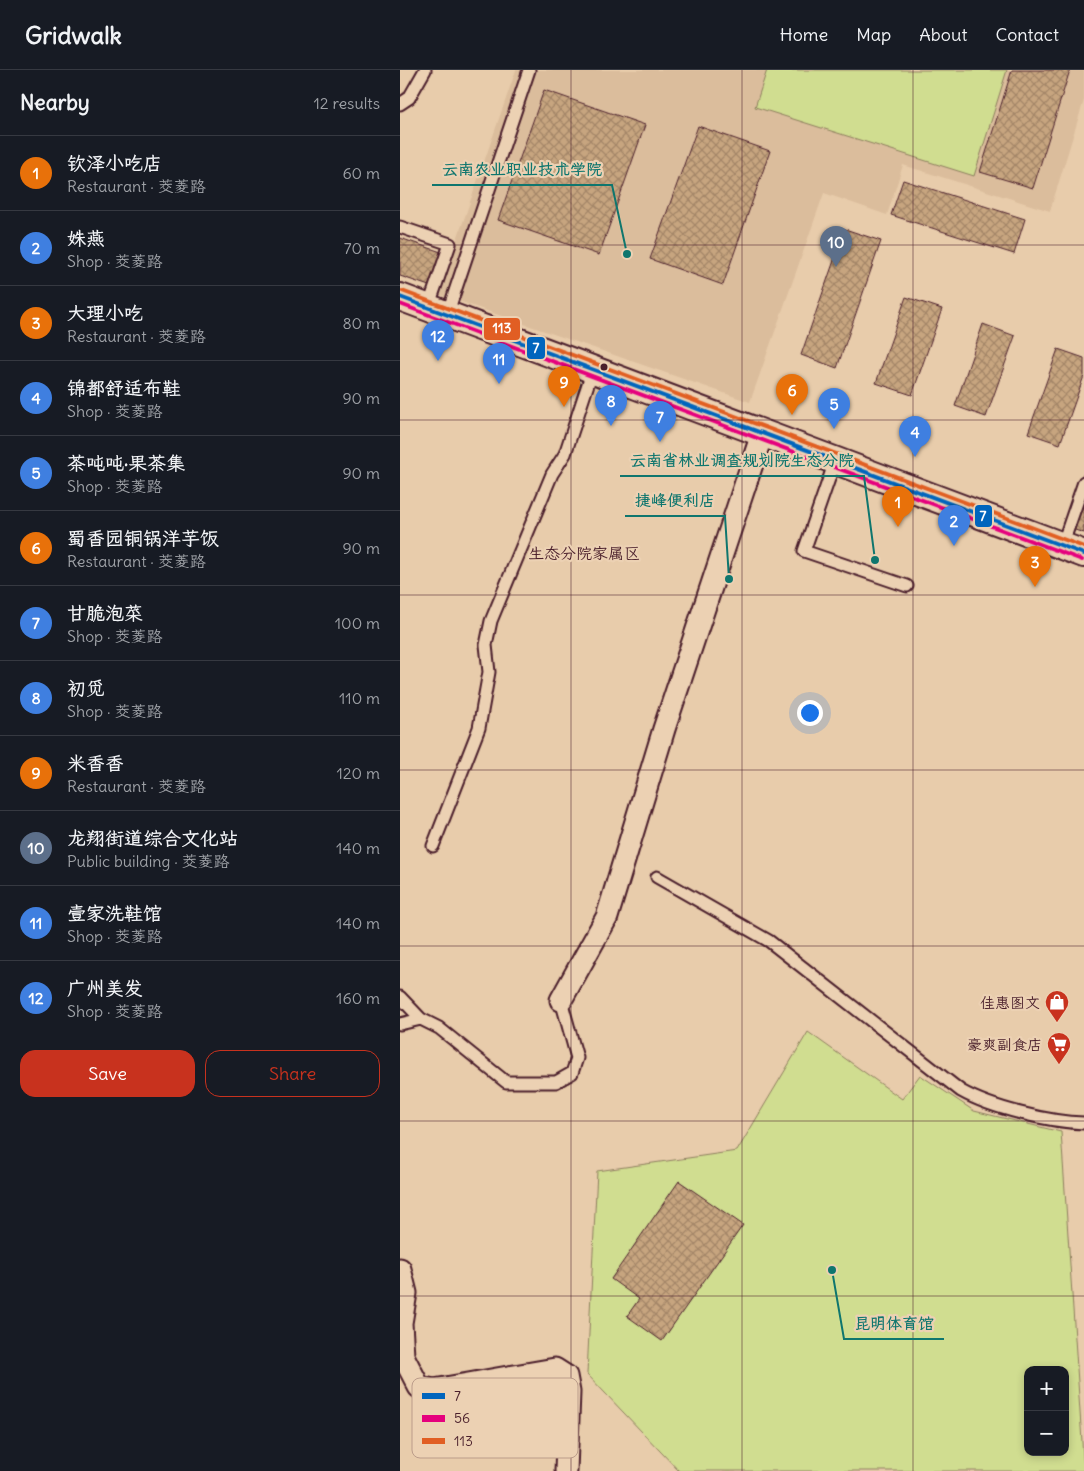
<!DOCTYPE html>
<html lang="en">
<head>
<meta charset="utf-8">
<style>
	:root { --surface:#171b24; --page:#242831; --text:#f1f3f6; --muted:#9ea1a6; --line:#363941; --accent:#c8321e }
	body { margin:0; font-family:Delius,"LXGW WenKai TC",sans-serif; background:var(--page); color:var(--text) }
	.controls { position:absolute; right:15px; bottom:15px; display:grid; overflow:hidden; border-radius:10px; box-shadow:0 2px 8px #0003 }
	.controls button { width:45px; height:45px; display:grid; place-items:center; padding:0; border:0; border-bottom:1px solid var(--line); background:var(--surface); color:var(--text); font:25px sans-serif }
	.you { position:absolute; left:409px; top:642px; width:18px; height:18px; margin:-12px; border:4px solid #fff; border-radius:50%; background:#1a73e8; box-shadow:0 0 0 8px #1a73e833 }
	.badge { display:grid; place-items:center; width:32px; height:32px; border-radius:50%; background:var(--accent); color:#fff; font-size:16px; font-weight:700 }
	.pin { position:absolute; translate:-50% -41px; filter:drop-shadow(0 1px 2px #0008) }
	.pin::after { content:''; position:absolute; top:26px; width:18px; height:15px; background:inherit; clip-path:polygon(0 0,100% 0,50% 100%) }
	.list { margin:0; padding:0; list-style:none }
	h2 { display:flex; justify-content:space-between; align-items:center; height:65px; margin:0; padding:0 20px; font-size:21px }
	h2 small { font-size:16px; font-weight:400; color:var(--muted) }
	.list li { display:grid; grid-template-columns:32px 1fr auto; gap:15px; align-items:center; box-sizing:border-box; height:75px; padding:0 20px; border-top:1px solid var(--line) }
	.list b { display:block; font-size:19px; white-space:nowrap }
	.list p { margin:0; font-size:16px; white-space:nowrap; color:var(--muted) }
	.list em { font-size:16px; font-style:normal; color:var(--muted) }
	.actions { display:flex; gap:10px; padding:15px 20px }
	.actions a { flex:1; padding:11px 0; border:1px solid var(--accent); border-radius:15px; text-align:center; font-size:18px; color:var(--accent) }
	.actions .main { background:var(--accent); color:#fff }
	.map { position:relative; flex:none; width:684px; height:1401px; overflow:hidden }
	header { display:flex; align-items:center; gap:30px; box-sizing:border-box; height:70px; padding:0 25px; background:var(--surface); border-bottom:1px solid var(--line) }
	header strong { font-size:24px }
	nav { display:flex; gap:28px; margin-inline-start:auto; font-size:18px }
	main { display:flex }
	aside { flex:1; background:var(--surface) }
	.map>svg:first-child { display:block }
</style>
</head>
<body>
<header>
<strong>Gridwalk</strong>
<nav><a>Home</a><a>Map</a><a>About</a><a>Contact</a></nav>
</header>
<main>
<aside>
<h2>Nearby<small>12 results</small></h2>
<ul class="list">
<li><span class="badge" style="background:#e8710a">1</span><div><b>钦泽小吃店</b><p>Restaurant · 茭菱路</p></div><em>60 m</em></li>
<li><span class="badge" style="background:#3f7fe0">2</span><div><b>姝燕</b><p>Shop · 茭菱路</p></div><em>70 m</em></li>
<li><span class="badge" style="background:#e8710a">3</span><div><b>大理小吃</b><p>Restaurant · 茭菱路</p></div><em>80 m</em></li>
<li><span class="badge" style="background:#3f7fe0">4</span><div><b>锦都舒适布鞋</b><p>Shop · 茭菱路</p></div><em>90 m</em></li>
<li><span class="badge" style="background:#3f7fe0">5</span><div><b>茶吨吨·果茶集</b><p>Shop · 茭菱路</p></div><em>90 m</em></li>
<li><span class="badge" style="background:#e8710a">6</span><div><b>蜀香园铜锅洋芋饭</b><p>Restaurant · 茭菱路</p></div><em>90 m</em></li>
<li><span class="badge" style="background:#3f7fe0">7</span><div><b>甘脆泡菜</b><p>Shop · 茭菱路</p></div><em>100 m</em></li>
<li><span class="badge" style="background:#3f7fe0">8</span><div><b>初觅</b><p>Shop · 茭菱路</p></div><em>110 m</em></li>
<li><span class="badge" style="background:#e8710a">9</span><div><b>米香香</b><p>Restaurant · 茭菱路</p></div><em>120 m</em></li>
<li><span class="badge" style="background:#5c6f8a">10</span><div><b>龙翔街道综合文化站</b><p>Public building · 茭菱路</p></div><em>140 m</em></li>
<li><span class="badge" style="background:#3f7fe0">11</span><div><b>壹家洗鞋馆</b><p>Shop · 茭菱路</p></div><em>140 m</em></li>
<li><span class="badge" style="background:#3f7fe0">12</span><div><b>广州美发</b><p>Shop · 茭菱路</p></div><em>160 m</em></li>
</ul>
<div class="actions"><a class="main">Save</a><a>Share</a></div>
</aside>
<div class="map">
<svg width="684" height="1401" viewBox="0 0 684 1401">
	<defs>
		<pattern id="building-cross-hatch" width="8" height="8" patternUnits="userSpaceOnUse" patternTransform="scale(1.25)"><rect width="8" height="8" fill="#c7a57f"/><path d="M0 0l8 8M0 8l8-8" fill="none" stroke="#a48668"/></pattern>
	</defs>
	<rect width="100%" height="100%" fill="#e8ccab"/>
	<filter id="ink" filterUnits="userSpaceOnUse"><feTurbulence type="fractalNoise" baseFrequency=".02" numOctaves="2"/><feDisplacementMap in="SourceGraphic" scale="10" xChannelSelector="R" yChannelSelector="G"/><feConvolveMatrix kernelMatrix="1 2 1 2 8 2 1 2 1" color-interpolation-filters="sRGB"/></filter>
	<g filter="url(#ink)">
		<!-- built -->
		<path fill="#dbbd9c" d="M116 0H684V30L650 141 503 95 487 145 424 123 350 332 38 224Z"/>
		<!-- grass -->
		<path fill="#d0dd90" stroke="#8d7e5e" fill-rule="evenodd" d="M367 0H607L574 106 355 37Z
			M408 962 502 1029 520 1005 574 1041 661 1062 684 1401H279L187 1304 197 1101 337 1081ZM628 1300H665V1382H628Z"/>
		<!-- building -->
		<path fill="url(#building-cross-hatch)" stroke="#4a1f2b" d="M612 0H670L633 118 580 102Z
			M144 20 245 55 199 185 98 150Z
			M298 56 370 81 323 215 250 189Z
			M503 110 625 149 614 184 491 145Z
			M445 159 481 171 437 298 401 285Z
			M0 168 44 183 32 217 0 206Z
			M506 227 542 239 512 325 476 313Z
			M583 254 615 266 586 347 555 336Z
			M658 279 684 288V306L660 374 628 363Z
			M684 424V463L672 459Z
			M279 1111 343 1155 262 1271 227 1246 239 1229 211 1209Z"/>
		<g fill="none" stroke-linecap="round" stroke-linejoin="round">
			<!-- service casing -->
			<g stroke="#4a1f2b" stroke-width="15">
				<path id="service" d="M0 34 9 28 25 0
					M0 157 50 174 28 238
					M47 245 129 0
					M432 400 404 481 507 516
					M662 476 684 412
					M33 776 79 658 89 602 86 575 91 551 152 404 165 384 189 311
					M257 807 369 871 561 1021C591 1038 649 1052 684 1053
					M0 927 21 949 39 958 106 1012H156L172 1003 177 988 161 930
					M0 954 21 949"/>
			</g>
			<!-- minor casing -->
			<g stroke="#4a1f2b" stroke-width="25">
				<path id="minor" d="M161 930 207 847 264 659 359 373
					M0 1199 6 1223 1 1253 3 1286 19 1317 34 1320 155 1299 166 1306 169 1322 166 1401"/>
			</g>
			<!-- tertiary casing -->
			<g stroke="#4a1f2b" stroke-width="30">
				<path id="tertiary" d="M0 227 684 484"/>
			</g>
			<!-- service -->
			<use href="#service" stroke="#ecd1b3" stroke-width="11"/>
			<!-- minor -->
			<use href="#minor" stroke="#ecd1b3" stroke-width="21"/>
			<!-- tertiary -->
			<use href="#tertiary" stroke="#ecd1b3" stroke-width="26"/>
			<!-- bus-1 casing -->
			<g stroke="#ecd1b3" stroke-width="8">
				<path id="bus-1" d="M0 227 684 484"/>
			</g>
			<!-- bus-2 casing -->
			<g stroke="#ecd1b3" stroke-width="8">
				<path id="bus-2" d="M0 234 682 490"/>
			</g>
			<!-- bus-3 casing -->
			<g stroke="#ecd1b3" stroke-width="8">
				<path id="bus-3" d="M2 221 684 477"/>
			</g>
			<!-- bus-1 -->
			<use href="#bus-1" stroke="#0065bd" stroke-width="4"/>
			<!-- bus-2 -->
			<use href="#bus-2" stroke="#e5007d" stroke-width="4"/>
			<!-- bus-3 -->
			<use href="#bus-3" stroke="#e15e23" stroke-width="4"/>
		</g>
	</g>
	<!-- grid -->
	<path fill="none" stroke="#4a1f2b" stroke-width="1" stroke-opacity="0.55" d="M171 0V1401M342 0V1401M513 0V1401M0 175H684M0 350H684M0 525H684M0 700H684M0 876H684M0 1051H684M0 1226H684"/>
	<!-- icons -->
	<defs>
		<g id="shop-pin" transform="scale(1.25)"><path d="M0 17L-7.5 6A9.5 9.5 0 1 1 7.5 6Z" fill="#c8321e" stroke="#ecd1b3"/><path d="M-5-2.5h2.3a2.7 3.5 0 0 1 5.4 0H5L5.5 6h-11ZM-1.5-2.5h3a1.5 2.3 0 0 0-3 0Z" fill="#fff"/></g>
		<g id="supermarket-pin" transform="scale(1.25)"><path d="M0 17L-7.5 6A9.5 9.5 0 1 1 7.5 6Z" fill="#c8321e" stroke="#ecd1b3"/><path d="M-6-5.5h2.5l.6 2H6L4.5 2H-2.5L-4.4-4H-6ZM-1.5 3.2a1.3 1.3 0 1 0 .1 0ZM3 3.2a1.3 1.3 0 1 0 .1 0Z" fill="#fff"/></g>
	</defs>
	<g fill-rule="evenodd">
		<use href="#shop-pin" x="657" y="932"/>
		<use href="#supermarket-pin" x="659" y="974"/>
	</g>
	<!-- markers -->
	<circle fill="#4a1f2b" stroke="#ecd1b3" stroke-width="2" cx="204" cy="297" r="4.5"/>
	<g text-anchor="middle" dominant-baseline="central" stroke-width="4.5" stroke-linejoin="round" paint-order="stroke">
		<!-- poi labels -->
		<g font-size="15" fill="#4a1f2b" stroke="#ecd1b3" text-anchor="end">
			<text x="640" y="932">佳惠图文</text>
			<text x="642" y="974">豪爽副食店</text>
		</g>
		<!-- neighbourhood labels -->
		<g font-size="16" fill="#4a1f2b" stroke="#ecd1b3">
			<text x="184" y="483">生态分院家属区</text>
		</g>
	</g>
	<!-- legend -->
	<rect x="12" y="1308" width="166" height="80" rx="8" fill="#ecd1b3" stroke="#bb9c8a" stroke-width="1"/>
	<rect x="22" y="1323" width="23" height="6" fill="#0065bd"/>
	<rect x="22" y="1345" width="23" height="7" fill="#e5007d"/>
	<rect x="22" y="1368" width="23" height="6" fill="#e15e23"/>
	<g font-size="14" fill="#4a1f2b">
		<text x="54" y="1331">7</text>
		<text x="54" y="1353">56</text>
		<text x="54" y="1376">113</text>
	</g>
	<!-- callouts -->
	<path fill="none" stroke="#0f766e" stroke-width="2" d="M227 184L212 115H32M475 490L464 406H220M329 509L325 446H225M432 1200L444 1269H544"/>
	<g fill="#0f766e" stroke="#ecd1b3" stroke-width="2">
		<circle cx="227" cy="184" r="5"/>
		<circle cx="475" cy="490" r="5"/>
		<circle cx="329" cy="509" r="5"/>
		<circle cx="432" cy="1200" r="5"/>
	</g>
	<g font-size="16" text-anchor="middle" font-weight="bold" fill="#0f766e" stroke="#ecd1b3" stroke-width="4.5" stroke-linejoin="round" paint-order="stroke">
		<text x="122" y="105">云南农业职业技术学院</text>
		<text x="342" y="396">云南省林业调查规划院生态分院</text>
		<text x="275" y="436">捷峰便利店</text>
		<text x="494" y="1259">昆明体育馆</text>
	</g>
	<g stroke="#ecd1b3" stroke-width="2">
		<rect x="83" y="247" width="38" height="24" rx="5" fill="#e15e23"/>
		<rect x="126" y="266" width="20" height="24" rx="5" fill="#0065bd"/>
		<rect x="574" y="434" width="19" height="24" rx="5" fill="#0065bd"/>
	</g>
	<g font-size="14" text-anchor="middle" font-weight="bold" fill="#fff">
		<text x="102" y="263">113</text>
		<text x="136" y="283">7</text>
		<text x="583" y="451">7</text>
	</g>
</svg>
<div class="controls">
<button>+</button>
<button>−</button>
</div>
<div class="you"></div>
<div class="pin badge" style="left:498px;top:457px;background:#e8710a">1</div>
<div class="pin badge" style="left:554px;top:476px;background:#3f7fe0">2</div>
<div class="pin badge" style="left:635px;top:517px;background:#e8710a">3</div>
<div class="pin badge" style="left:515px;top:387px;background:#3f7fe0">4</div>
<div class="pin badge" style="left:434px;top:359px;background:#3f7fe0">5</div>
<div class="pin badge" style="left:392px;top:345px;background:#e8710a">6</div>
<div class="pin badge" style="left:260px;top:372px;background:#3f7fe0">7</div>
<div class="pin badge" style="left:211px;top:356px;background:#3f7fe0">8</div>
<div class="pin badge" style="left:164px;top:337px;background:#e8710a">9</div>
<div class="pin badge" style="left:436px;top:197px;background:#5c6f8a">10</div>
<div class="pin badge" style="left:99px;top:314px;background:#3f7fe0">11</div>
<div class="pin badge" style="left:38px;top:291px;background:#3f7fe0">12</div>
</div>
</main>
</body>
</html>
